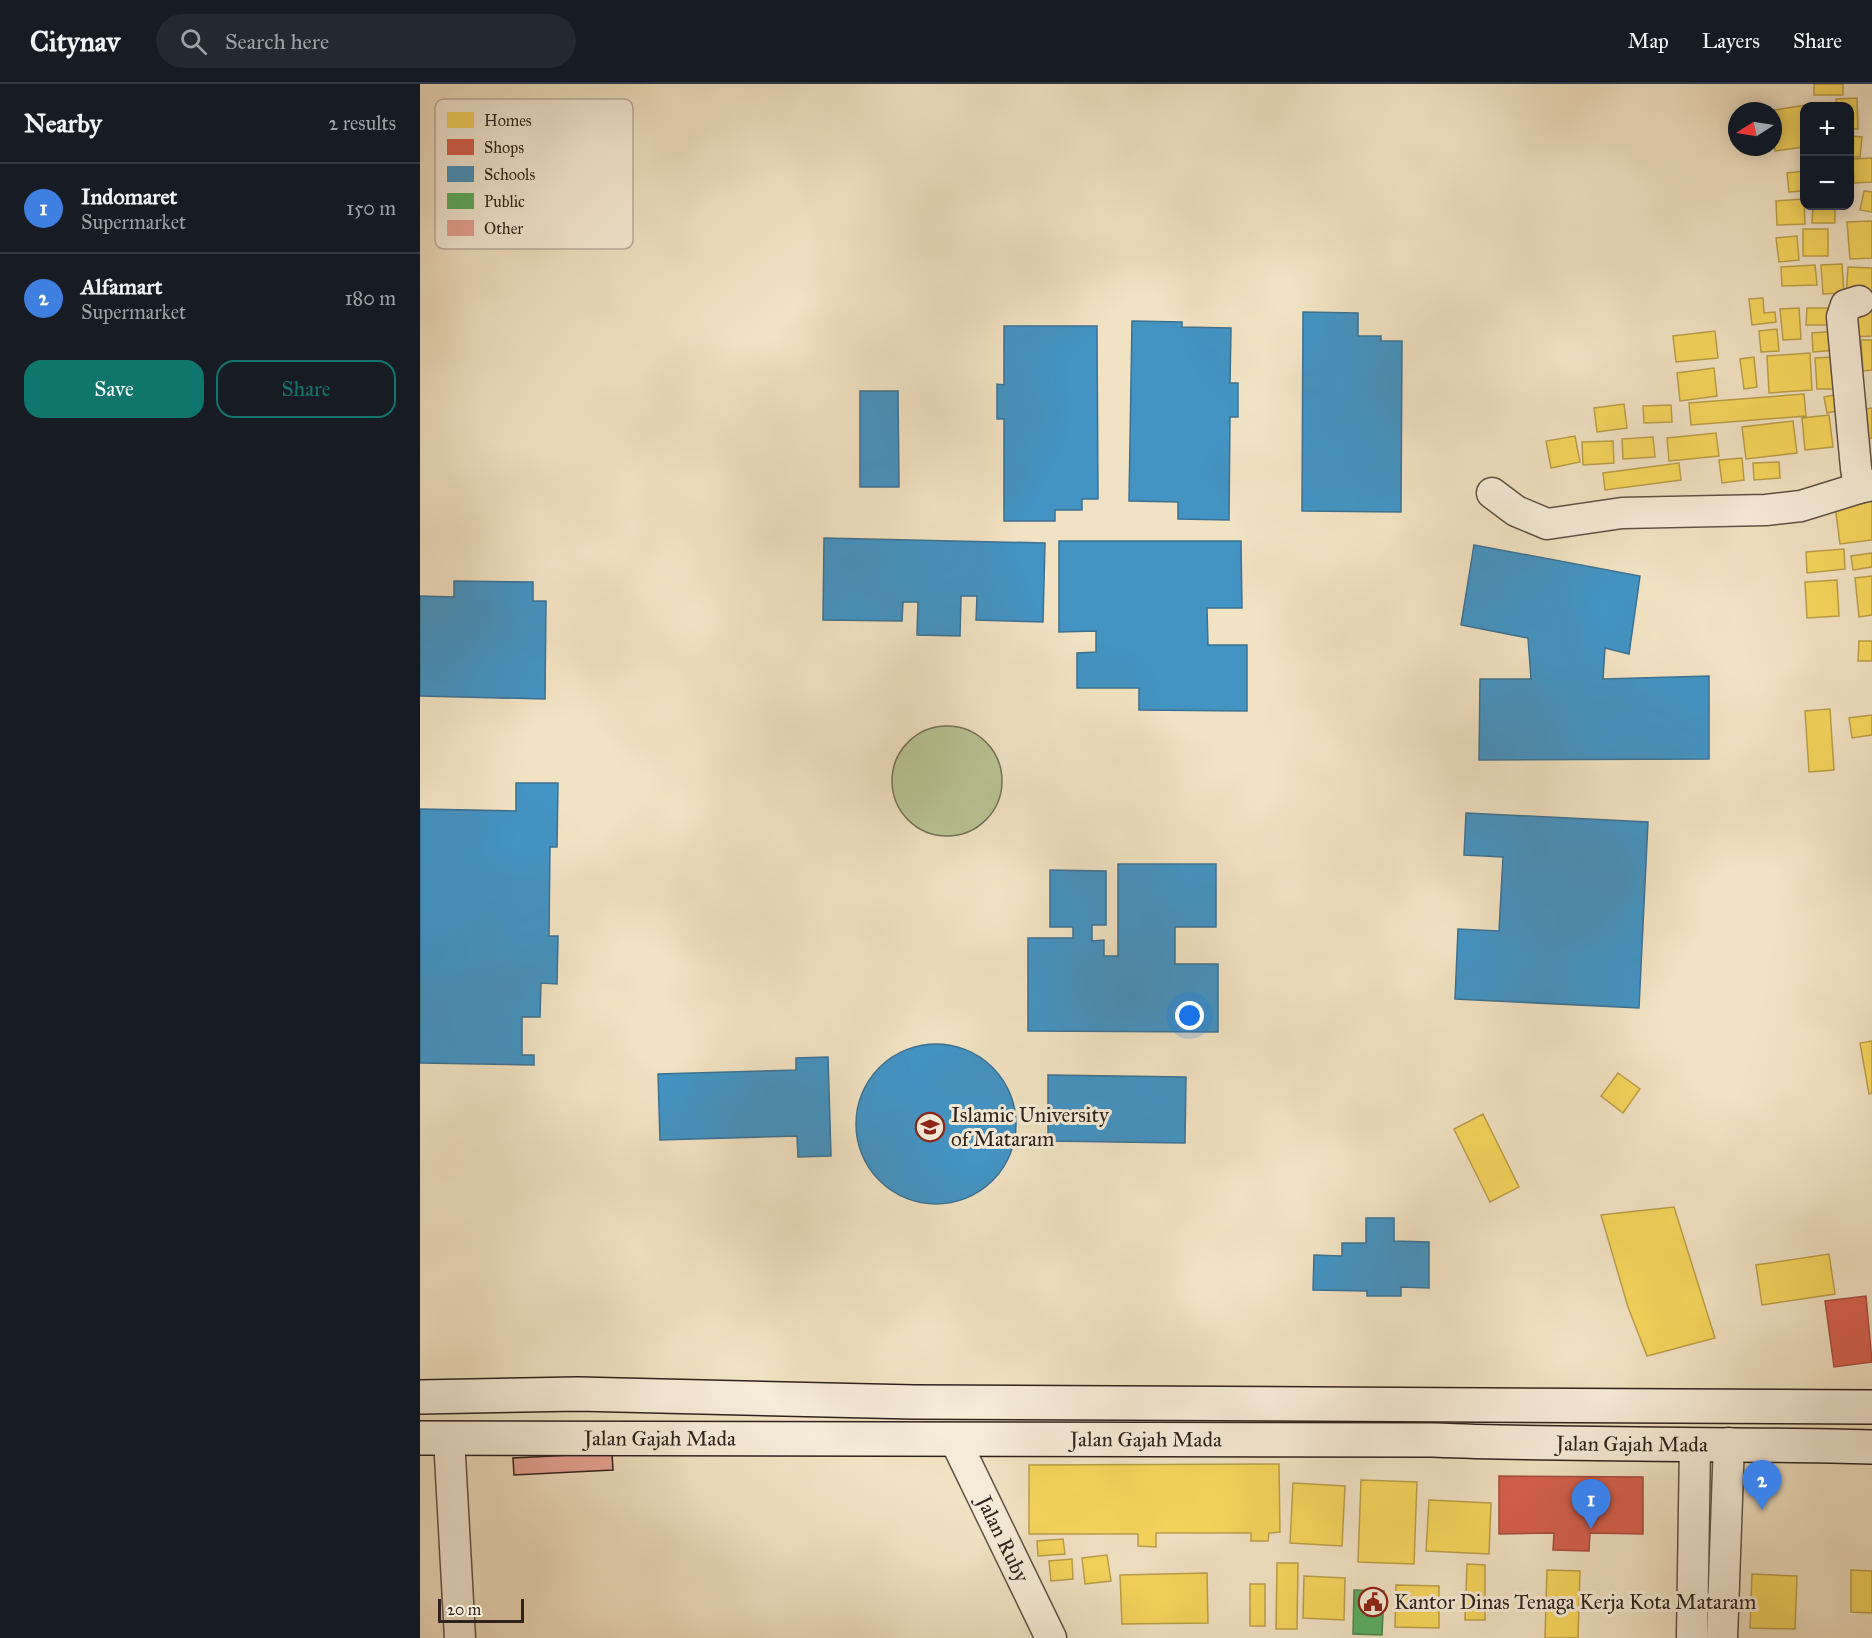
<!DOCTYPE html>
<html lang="en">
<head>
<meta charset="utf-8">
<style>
	:root { --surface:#171b24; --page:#242831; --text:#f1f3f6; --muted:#9ea1a6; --line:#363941; --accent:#0f766e }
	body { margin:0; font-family:"IM FELL Great Primer",serif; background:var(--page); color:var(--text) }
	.controls { position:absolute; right:18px; top:18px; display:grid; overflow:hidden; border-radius:12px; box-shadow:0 3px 15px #0003 }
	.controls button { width:54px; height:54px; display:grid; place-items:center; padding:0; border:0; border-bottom:2px solid var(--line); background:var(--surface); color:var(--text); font:30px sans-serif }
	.compass { position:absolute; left:1308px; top:18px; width:54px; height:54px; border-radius:50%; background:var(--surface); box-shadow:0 3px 15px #0003; rotate:258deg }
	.scale { position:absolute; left:18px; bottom:15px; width:86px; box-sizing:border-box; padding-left:6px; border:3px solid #2f221c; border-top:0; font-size:16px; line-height:21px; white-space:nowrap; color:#2f221c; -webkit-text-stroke:4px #f6ecd8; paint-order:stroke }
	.you { position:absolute; left:770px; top:932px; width:21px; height:21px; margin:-15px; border:4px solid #fff; border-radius:50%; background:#1a73e8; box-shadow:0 0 0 9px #1a73e833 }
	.badge { display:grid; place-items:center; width:39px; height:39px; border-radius:50%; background:var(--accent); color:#fff; font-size:20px; font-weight:700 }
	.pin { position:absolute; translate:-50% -50px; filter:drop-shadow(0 2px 3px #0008) }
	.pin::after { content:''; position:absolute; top:32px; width:21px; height:18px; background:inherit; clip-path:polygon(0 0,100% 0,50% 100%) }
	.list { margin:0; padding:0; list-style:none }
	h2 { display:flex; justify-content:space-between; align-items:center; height:78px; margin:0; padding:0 24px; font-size:26px }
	h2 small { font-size:20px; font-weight:400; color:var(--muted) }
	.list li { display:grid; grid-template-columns:39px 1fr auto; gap:18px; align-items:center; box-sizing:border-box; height:90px; padding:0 24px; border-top:2px solid var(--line) }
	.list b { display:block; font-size:22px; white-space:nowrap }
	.list p { margin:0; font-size:20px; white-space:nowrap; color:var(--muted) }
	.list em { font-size:20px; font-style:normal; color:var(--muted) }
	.actions { display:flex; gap:12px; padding:18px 24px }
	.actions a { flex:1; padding:14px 0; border:2px solid var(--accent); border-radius:18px; text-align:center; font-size:21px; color:var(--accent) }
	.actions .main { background:var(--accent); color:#fff }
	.icon { flex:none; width:33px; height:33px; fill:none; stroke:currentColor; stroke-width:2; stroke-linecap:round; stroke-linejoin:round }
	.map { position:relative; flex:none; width:1452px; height:1554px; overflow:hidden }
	header { display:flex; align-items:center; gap:36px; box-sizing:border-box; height:84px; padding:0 30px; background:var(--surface); border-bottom:2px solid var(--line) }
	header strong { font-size:28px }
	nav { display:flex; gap:33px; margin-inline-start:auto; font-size:21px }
	.search { width:420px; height:54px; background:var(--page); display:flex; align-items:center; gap:15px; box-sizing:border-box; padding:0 21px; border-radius:33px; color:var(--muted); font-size:22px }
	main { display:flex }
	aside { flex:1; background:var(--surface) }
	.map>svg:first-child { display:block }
</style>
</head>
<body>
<header>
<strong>Citynav</strong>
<div class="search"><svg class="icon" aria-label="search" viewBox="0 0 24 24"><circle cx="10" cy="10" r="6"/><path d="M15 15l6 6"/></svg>Search here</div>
<nav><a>Map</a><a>Layers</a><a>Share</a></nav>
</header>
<main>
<aside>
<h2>Nearby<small>2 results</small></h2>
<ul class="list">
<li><span class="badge" style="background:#3f7fe0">1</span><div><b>Indomaret</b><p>Supermarket</p></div><em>150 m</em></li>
<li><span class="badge" style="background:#3f7fe0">2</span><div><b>Alfamart</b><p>Supermarket</p></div><em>180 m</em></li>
</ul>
<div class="actions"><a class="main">Save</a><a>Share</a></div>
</aside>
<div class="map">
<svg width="1452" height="1554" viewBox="0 0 1452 1554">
	<rect width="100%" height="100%" fill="#f1e2c3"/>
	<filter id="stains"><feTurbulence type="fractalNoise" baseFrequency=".00333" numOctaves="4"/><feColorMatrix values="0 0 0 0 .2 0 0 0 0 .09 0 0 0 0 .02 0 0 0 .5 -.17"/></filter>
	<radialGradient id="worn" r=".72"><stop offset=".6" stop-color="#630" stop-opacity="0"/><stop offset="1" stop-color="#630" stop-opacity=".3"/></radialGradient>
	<!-- green -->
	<path fill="#b9c394" stroke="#747258" stroke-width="1.5" d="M472 697a55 55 0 1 1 110 0a55 55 0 1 1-110 0Z"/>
	<!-- homes -->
	<path fill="#f6d55c" stroke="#ba9f49" stroke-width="1.5" d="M1394 0H1423V11H1394Z
		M1437 14 1438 45H1430V22H1417L1416 15Z
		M1386 21 1384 63 1355 67 1353 27H1349Z
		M1430 52 1442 53 1440 73H1430Z
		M1452 74V98L1434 99 1433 75Z
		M1384 87V107L1369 108 1367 89Z
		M1444 107 1452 108V128L1440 126Z
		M1384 115 1385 140 1357 141 1356 117Z
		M1393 122H1415V139H1392Z
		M1452 137V174L1430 175 1427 138Z
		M1383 145H1408V172H1383Z
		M1377 152 1379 176 1359 178 1356 154Z
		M1422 180 1424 209 1403 210 1401 181Z
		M1395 181 1397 201 1362 202 1361 183Z
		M1428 183 1452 184V215L1426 213Z
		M1343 214 1344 229 1355 228 1356 238 1332 241 1329 215Z
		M1379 224 1381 255 1363 256 1360 225Z
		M1387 224H1410V241H1386Z
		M1452 225V252L1433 253 1432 226Z
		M1357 245 1359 267 1341 268 1339 247Z
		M1295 247 1298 274 1256 278 1253 252Z
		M1417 247 1418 266 1393 268 1392 249Z
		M1441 256H1452V286L1443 287Z
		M1390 269 1392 306 1349 309 1347 272Z
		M1334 273 1337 303 1324 305 1320 275Z
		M1413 273 1414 305H1397L1395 274Z
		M1294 284 1297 312 1260 317 1257 289Z
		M1424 309 1427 325 1407 329 1404 313Z
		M1384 310 1386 332 1271 341 1269 319Z
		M1204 320 1207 344 1177 348 1174 324Z
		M1251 321 1252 338 1224 339 1223 322Z
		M1452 324V354L1438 356 1434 327Z
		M1409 331 1413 363 1385 366 1382 334Z
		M1373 337 1377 369 1326 375 1322 343Z
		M1296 349 1299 372 1249 377 1247 354Z
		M1155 352 1160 378 1131 384 1126 357Z
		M1233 353 1235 373 1203 375 1202 355Z
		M1193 357 1194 379 1163 381 1162 358Z
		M1322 374 1324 396 1302 399 1299 376Z
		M1359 378 1360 394 1334 396 1333 379Z
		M1259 379 1261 396 1185 406 1183 389Z
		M1452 416V456L1420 460 1415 421Z
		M1424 465 1425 485 1387 489 1386 468Z
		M1452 469V483L1433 486 1431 472Z
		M1452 492V531L1439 533 1435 494Z
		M1417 496 1419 532 1387 534 1385 498Z
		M1439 557H1452V577H1438Z
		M1410 625 1414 686 1389 688 1385 627Z
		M1452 631V651L1432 654 1429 634Z
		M1452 957V1009L1449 1010 1440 959Z
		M1198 989 1220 1005 1203 1029 1181 1012Z
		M1063 1030 1099 1103 1070 1118 1034 1045Z
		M1254 1123 1295 1254 1227 1272 1208 1223 1181 1131Z
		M1409 1170 1415 1210 1342 1221 1336 1181Z
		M859 1380 860 1448 849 1449 848 1457H831V1449H736V1463L718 1462V1450H609V1381Z
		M941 1396 997 1398 994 1480 938 1478Z
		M873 1399 925 1402 922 1462 870 1459Z
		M1009 1416 1071 1419 1069 1470 1006 1467Z
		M643 1455 645 1470 618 1472 617 1457Z
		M687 1471 691 1497 665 1500 662 1474Z
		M652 1475 653 1495 631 1497 629 1477Z
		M857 1479H878L877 1545H856Z
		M1047 1480 1065 1481V1536H1045Z
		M1127 1486 1160 1487 1158 1554H1125Z
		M1431 1486 1452 1487V1529L1431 1528Z
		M787 1489 788 1539 702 1540 700 1491Z
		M1332 1490 1377 1492 1375 1545 1330 1544Z
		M884 1492 925 1494 924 1536 883 1534Z
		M830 1500H845V1542H830Z
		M976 1501 1019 1502V1544L975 1543Z"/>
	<!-- shops -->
	<path fill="#d6604d" stroke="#a44d3e" stroke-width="1.5" d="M1446 1212 1452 1278 1414 1283 1405 1217Z
		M1079 1392 1223 1393V1450L1170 1449 1169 1467 1133 1466 1134 1449 1079 1450Z"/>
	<!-- schools -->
	<path fill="#4393c3" stroke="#3d7191" stroke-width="1.5" d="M883 228 938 229V252H961V257H982L981 428 882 427Z
		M712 237 762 238V243L811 244 810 299H818V333H810L809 436 758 435V418L709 417Z
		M584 242H677L678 415H662V426H635V437H584V335H577V300L584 301Z
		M440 307H478L479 403H440Z
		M404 454 625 459 623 538 556 536 557 512H541L540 552 497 551 498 518H483L482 537 403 536Z
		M639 457H821L822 524H787L788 561H827V627L719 626V604H657V569L676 568V547L639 548Z
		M1054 461 1220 492 1209 570 1185 564 1183 595 1289 592V675L1059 676 1060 595H1111L1108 554 1041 541Z
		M34 497 113 498V517H126L125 615 0 612V512L34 513Z
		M96 699H138L137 763H130L129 852H138L137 900 121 899 120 933H102V971H114V981L0 979V725L96 727Z
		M1046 729 1228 738 1219 924 1035 915 1038 845 1079 847 1083 773 1044 771Z
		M698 780H796V843H755V880H798V948L608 947V854H653V843H630V786L686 787V841H672V857L684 856V872H698Z
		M436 1040a80 80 0 1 1 160 0a80 80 0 1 1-160 0Z
		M408 973 411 1072 378 1073 377 1052 240 1056 238 990 376 986V974Z
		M628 991 766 993 765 1059 628 1057Z
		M946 1134H974V1157L1009 1158V1204L981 1203V1212H947V1207L893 1206 894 1171 922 1172V1159H946Z"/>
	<!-- public -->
	<path fill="#5aae61" stroke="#4d844c" stroke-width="1.5" d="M934 1506 964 1507 962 1551 933 1550Z"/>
	<!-- building -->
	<path fill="#e9a396" stroke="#2f221c" stroke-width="1.5" d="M192 1369 193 1386 94 1391 93 1374Z"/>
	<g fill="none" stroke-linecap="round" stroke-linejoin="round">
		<!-- street casing -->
		<g stroke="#605246" stroke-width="33">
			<g id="street">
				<path d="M1439 217 1426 221 1422 233 1436 384 1439 404 1452 401"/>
				<path d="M1072 409 1096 427 1127 440 1202 429 1346 426 1381 422 1439 404"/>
				<path d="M29 1354 40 1554"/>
				<path id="s1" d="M535 1356 631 1554"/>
				<path d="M1272 1554 1275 1360"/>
				<path d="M1302 1554 1309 1359"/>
			</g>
		</g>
		<!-- secondary casing -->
		<g stroke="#2f221c" stroke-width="36">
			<g id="secondary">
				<path d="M0 1313 158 1310 494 1318 1452 1323"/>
				<path id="s2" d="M0 1354 1014 1356C1160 1362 1306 1359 1452 1363"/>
			</g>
		</g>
		<!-- street -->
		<use href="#street" stroke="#f6ecd8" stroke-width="30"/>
		<!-- secondary -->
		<use href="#secondary" stroke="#f6ecd8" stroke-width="33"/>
	</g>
	<!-- icons -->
	<defs>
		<g id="university-ring" transform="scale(1.5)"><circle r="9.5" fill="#f6ecd8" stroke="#8f2418" stroke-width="1.5"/><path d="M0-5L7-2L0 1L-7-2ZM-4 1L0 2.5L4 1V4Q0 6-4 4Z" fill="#8f2418"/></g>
		<g id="civic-ring" transform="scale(1.5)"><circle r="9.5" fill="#f6ecd8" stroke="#8f2418" stroke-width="1.5"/><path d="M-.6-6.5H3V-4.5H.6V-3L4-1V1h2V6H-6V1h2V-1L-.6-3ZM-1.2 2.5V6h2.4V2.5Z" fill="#8f2418"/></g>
	</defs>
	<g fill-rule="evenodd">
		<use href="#university-ring" x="510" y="1043"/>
		<use href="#civic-ring" x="953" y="1518"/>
	</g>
	<g text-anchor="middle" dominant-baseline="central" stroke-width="6" stroke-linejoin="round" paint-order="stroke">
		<!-- poi labels -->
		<g font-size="21" fill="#2f221c" stroke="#f6ecd8" text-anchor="start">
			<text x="531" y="1031">Islamic University<tspan x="531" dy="24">of Mataram</tspan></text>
			<text x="974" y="1518">Kantor Dinas Tenaga Kerja Kota Mataram</text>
		</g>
		<!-- street labels -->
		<g font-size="21" fill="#2f221c" stroke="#f6ecd8">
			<text stroke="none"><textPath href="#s2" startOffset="240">Jalan Gajah Mada</textPath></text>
			<text stroke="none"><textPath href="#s2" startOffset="726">Jalan Gajah Mada</textPath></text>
			<text stroke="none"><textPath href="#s2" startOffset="1212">Jalan Gajah Mada</textPath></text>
			<text stroke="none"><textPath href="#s1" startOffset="110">Jalan Ruby</textPath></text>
		</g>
	</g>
	<!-- legend -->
	<rect x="15" y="15" width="198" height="150" rx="9" fill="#f6ecd8" stroke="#baafa0" stroke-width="1.5"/>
	<rect x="27" y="28" width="27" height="16" fill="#f6d55c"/>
	<rect x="27" y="55" width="27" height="16" fill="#d6604d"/>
	<rect x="27" y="82" width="27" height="16" fill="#4393c3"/>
	<rect x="27" y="109" width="27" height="16" fill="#5aae61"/>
	<rect x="27" y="136" width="27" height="16" fill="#e9a396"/>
	<g font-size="16" fill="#2f221c">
		<text x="64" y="42">Homes</text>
		<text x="64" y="69">Shops</text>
		<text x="64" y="96">Schools</text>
		<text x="64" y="123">Public</text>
		<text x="64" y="150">Other</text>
	</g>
	<rect width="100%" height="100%" filter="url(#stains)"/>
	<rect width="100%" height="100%" fill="url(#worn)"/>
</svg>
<div class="controls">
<button>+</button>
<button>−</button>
</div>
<svg class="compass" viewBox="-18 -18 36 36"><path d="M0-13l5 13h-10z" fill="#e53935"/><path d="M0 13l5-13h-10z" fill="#9ea1a6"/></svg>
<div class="scale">20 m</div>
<div class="you"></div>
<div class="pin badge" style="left:1171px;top:1445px;background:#3f7fe0">1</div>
<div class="pin badge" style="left:1342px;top:1426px;background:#3f7fe0">2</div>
</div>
</main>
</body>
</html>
